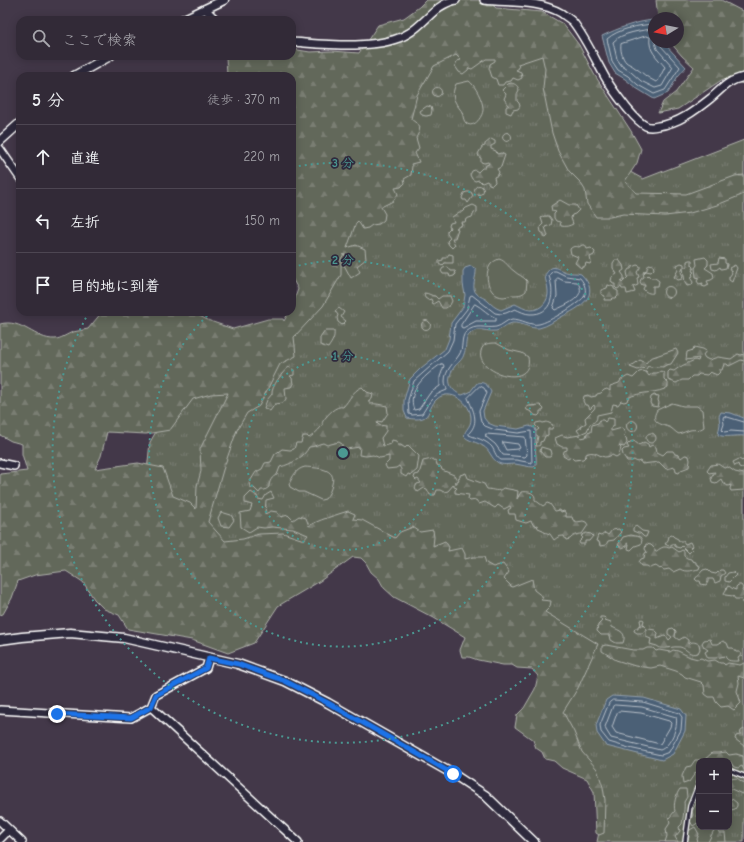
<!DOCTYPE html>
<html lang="ja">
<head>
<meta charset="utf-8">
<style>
	:root { --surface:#322a37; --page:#3a323f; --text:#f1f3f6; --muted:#a8a7ad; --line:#4d4652 }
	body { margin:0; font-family:"Comic Neue","Klee One",sans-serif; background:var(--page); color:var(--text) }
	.controls { position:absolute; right:12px; bottom:12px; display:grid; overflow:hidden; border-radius:8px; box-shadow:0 2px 10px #0003 }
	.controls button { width:36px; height:36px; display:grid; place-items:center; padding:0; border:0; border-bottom:1px solid var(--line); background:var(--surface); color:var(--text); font:20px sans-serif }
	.compass { position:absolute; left:648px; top:12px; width:36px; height:36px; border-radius:50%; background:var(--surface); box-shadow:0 2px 10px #0003; rotate:260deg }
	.stop { position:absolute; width:12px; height:12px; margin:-9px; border:3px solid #1a73e8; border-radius:50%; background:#fff }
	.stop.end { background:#1a73e8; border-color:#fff; box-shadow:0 1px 4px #0008 }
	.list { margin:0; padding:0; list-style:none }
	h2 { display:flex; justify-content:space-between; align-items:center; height:52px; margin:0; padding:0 16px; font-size:17px }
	h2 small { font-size:13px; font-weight:400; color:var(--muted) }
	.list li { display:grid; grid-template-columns:26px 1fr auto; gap:12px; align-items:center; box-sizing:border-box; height:64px; padding:0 16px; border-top:1px solid var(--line) }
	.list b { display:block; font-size:15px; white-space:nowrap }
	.list em { font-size:13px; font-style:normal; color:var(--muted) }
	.icon { flex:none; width:22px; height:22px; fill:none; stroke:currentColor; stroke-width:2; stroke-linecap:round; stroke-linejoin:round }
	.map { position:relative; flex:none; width:744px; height:842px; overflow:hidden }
	.search { position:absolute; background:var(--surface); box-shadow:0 2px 10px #0003; left:16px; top:16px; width:280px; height:44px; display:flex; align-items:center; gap:10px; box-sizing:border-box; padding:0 14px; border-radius:12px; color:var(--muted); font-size:15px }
	.panel { position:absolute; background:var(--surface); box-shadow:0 2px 10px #0003; left:16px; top:72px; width:280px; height:244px; border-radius:12px }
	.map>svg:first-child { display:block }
</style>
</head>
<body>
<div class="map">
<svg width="744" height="842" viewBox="0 0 744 842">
	<defs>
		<pattern id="grass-tufts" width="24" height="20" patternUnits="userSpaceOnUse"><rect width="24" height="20" fill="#62675a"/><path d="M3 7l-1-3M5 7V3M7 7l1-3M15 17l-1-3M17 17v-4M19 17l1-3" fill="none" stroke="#7a7e73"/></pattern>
		<pattern id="forest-firs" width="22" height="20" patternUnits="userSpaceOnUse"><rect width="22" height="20" fill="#62675a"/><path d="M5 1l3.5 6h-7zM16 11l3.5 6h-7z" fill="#7a7e73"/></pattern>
	</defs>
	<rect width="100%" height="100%" fill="#433849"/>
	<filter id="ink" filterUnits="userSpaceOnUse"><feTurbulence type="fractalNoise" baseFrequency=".025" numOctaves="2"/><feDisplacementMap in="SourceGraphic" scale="8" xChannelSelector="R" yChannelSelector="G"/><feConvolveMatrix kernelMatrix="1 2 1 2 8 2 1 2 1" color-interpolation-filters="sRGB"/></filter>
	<g filter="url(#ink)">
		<!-- grass -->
		<path fill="url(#grass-tufts)" stroke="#b0b3ac" fill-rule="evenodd" d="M487 22 572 56 588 149 643 179 744 140V842H597L602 817 595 776 532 727 559 657 354 535 235 618 142 520 150 442 205 348 273 352 428 60ZM699 761H729V827H699Z"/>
		<!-- forest -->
		<path fill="url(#forest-firs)" stroke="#b0b3ac" fill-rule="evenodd" d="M426 0H487L496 8 542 12 563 24 579 45 594 74 631 131 641 149 637 163 625 181 636 193 686 194 735 176 744 175V194L717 205 690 213 665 216 623 214 610 217H596L587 204 585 190 580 182 569 171 558 151 552 133 543 88 545 69 542 56 518 64 519 68 516 70 521 72 522 78 518 80 513 78 511 81 505 82 503 85H498L496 79 492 77 489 68 490 64 495 61V59H486L472 69 469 68 468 70 463 74 459 72 455 66 457 61 461 60 456 55 434 66 417 95 411 119 420 126 419 132 416 138 419 148 415 153 419 162 411 164 412 166 411 175 404 179 405 183 401 187 395 188 398 194 393 201 381 207 385 214 384 220 379 224 372 225 368 228 363 229 358 221 356 223 347 248 356 245 365 249 366 259 357 266 360 272 351 278 344 265 347 258 344 254 341 259V275L323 306 294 337 296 356 280 364 259 406 247 413 237 430 223 470 208 522 225 541 243 539 259 534 283 533 304 540 308 535 293 529 272 527 264 528 257 527 249 532 241 527 240 513 250 511 252 505 245 503V498L251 492 257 496 258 499 263 500 266 495 271 492 274 498 266 500 265 514 271 511 277 512 281 517 288 515 293 520 299 516 306 518 309 526C315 521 339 514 348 511L355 514 353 519 362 520 395 538 400 532 413 527 420 532 433 530 434 537 433 546 445 541 449 547 448 551 462 548 465 554V559L473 557H484L486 563 493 567 503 564 509 572 504 579 512 587 532 579 534 590 543 597 541 600 551 601 550 607 545 612 598 644 578 688 563 712 574 732 582 752 597 769 603 787 605 800 604 833 599 835 596 833 594 792 587 779 562 768 554 761 545 759 542 752 536 748 533 740 515 727 517 715 524 708 535 689 538 676 532 669 517 668 512 665H503L478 660 469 657H462L460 650 465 637 434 618 394 597 384 588 379 579 371 572 366 563 361 558 353 557 320 581 278 606 254 643 228 653 192 640 128 629 119 615 104 609 94 599 83 582 66 571 35 575 18 581 12 598 3 614 0 615V474L27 471 22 454V444L11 441 0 435V324C22 318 35 340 55 339 61 339 67 334 73 332 78 331 83 330 88 329L102 312H191L210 321 233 329 268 319H283L284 321 289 312H292V307L298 289 292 278V76H227L226 56H292V49L310 52 332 51 359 53 378 25 404 18 419 7ZM228 393 200 449 201 471 197 486 196 509 190 503 173 496 163 468 138 463 95 469 101 456 107 432 146 434 170 430 193 399 211 394Z
			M656 0H721L744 12V84L723 79 678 109 658 113 663 102 676 92 694 67 682 56 670 42H678V18H658Z
			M511 83C516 84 518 86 519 90L517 94V101L519 103 520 106 518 109 513 110 511 114 506 112V107L509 105 504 99 506 94 502 90 508 84Z
			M432.5 92a4.5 4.5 0 1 1 9 0a4.5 4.5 0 1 1-9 0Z
			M427 106 431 107 432 110 431 115 426 116 422 115 420 111Z
			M502.5 137a4.5 4.5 0 1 1 9 0a4.5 4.5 0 1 1-9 0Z
			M491 139 495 141V144L491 146V149L496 151 497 154 501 153 505 155 501 167 497 169 499 172 498 175 494 177 495 182 492 185 489 184 487 181 482 183 479 180 475 181 472 179 470 175 472 171 475 170 478 172 482 168H485L486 165 489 164 488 162 484 163 481 162V158L479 157 478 154 482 147 485 146V144Z
			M474.5 190a4.5 4.5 0 1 1 9 0a4.5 4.5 0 1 1-9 0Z
			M467 192H471L473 196 468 203 466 200H463L462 198 464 193Z
			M560 200 569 205H576L579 210 575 214 572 215 571 218 573 224C569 226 566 227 561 226L560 222 556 221 554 218V214L556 212 552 211 551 206Z
			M473 205 477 207V212L474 213 472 217 466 219 465 222H461L462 225 456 228 458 229 455 238H452L455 245 452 248 449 245 447 241 450 238 447 234V231L450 228 449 226 450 223 454 222 452 217 459 212H462L466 208Z
			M544 216H549L552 220 551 225 545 227 548 236 546 238 544 237V234L541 232 540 227 543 224 541 218Z
			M582 245H585L587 249 591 248 595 252 594 255 590 257 591 262 590 264 586 263 585 266 581 268 575 263 578 257 571 254 570 249C573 246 575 246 579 247Z
			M449 254 453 255V263H445L442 266 439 264V261L443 260V258H446Z
			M705 257 708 260V265L705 268 713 273 714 278 711 280 707 281 709 285 705 287 702 286 703 283 699 284 697 281 699 278 696 277 695 268 697 265 696 259Z
			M719 258 725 259V263L727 264 726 268 721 269 720 267 716 270 712 269 711 264 718 263Z
			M615 260H619L623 265 624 270 621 272 624 276V279L621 281 622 283 628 277 627 272 629 269H631L632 267 637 265 640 266V268L637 272 639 277 637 278 638 285 633 287 635 292 627 294 626 289H622L621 287 617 289 615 287V284H613L611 281 612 277 617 274 613 268V263Z
			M689 260H692V265L694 267 692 271 694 272 692 274 693 275 691 279 693 282 692 285 687 286 685 283 683 268 681 272 683 276 682 279 678 280 674 277 678 270 677 265 681 263 684 264V267H687V261Z
			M649 264 653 265 654 269 651 272 646 271 644 273 647 276 648 275 651 278H655L659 281 658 286H653V293C650 294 645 292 643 289L645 285H642L640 282 641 279 644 277 643 273 644 271 647 270V268Z
			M735 265 737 268 732 282 729 280V277L732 273 729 268Z
			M448 267 451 271H455L456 274 454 276 450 277 449 274H443L441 271 443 268Z
			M608 285 614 287V289L618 291V296L616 298H613L611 300H604L605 296 601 294V290L607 288Z
			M663.5 292a5.5 5.5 0 1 1 11 0a5.5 5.5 0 1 1-11 0Z
			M424 293C429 293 431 296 435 296L438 299 442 296H450L452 301 450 305 446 308H442L438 301 433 304 431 299 428 300 425 298Z
			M339 308 344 312 341 317 346 321 342 325 338 322 337 318 338 315 335 311Z
			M421.5 325a4.5 4.5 0 1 1 9 0a4.5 4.5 0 1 1-9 0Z
			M325 331H334C335 338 332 342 328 348L320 345V338Z
			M694 347 703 349 706 351 703 355 705 358 709 360 718 357 731 359 738 354 741 355 744 354V361L741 360 729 366 727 364H724L722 370H719L720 372 717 375 710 372 707 375 699 374 697 376H692L688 380H682L676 383 668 380V372L670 370 674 371C680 366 688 363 695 360L698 361 699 358 686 360 687 352 693 350Z
			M676 349 678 353 671 364 666 365 663 367C658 366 653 369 648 366L646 369 641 368 638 370 630 367 640 360 646 363 650 358Z
			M289 367 294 370V375L290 376 292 378 293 384 291 387 285 388 286 399 283 403 275 404 270 411 264 408 267 400 272 394C271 387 283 371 289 367Z
			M643 371 646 372 649 376 653 373H657L661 371 664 373V379L668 383V387C659 394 639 391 628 398L627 401 624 402 621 401 618 405 613 404 611 412 597 415C597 421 595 422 590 424L587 431 580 434 577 430 580 428 582 427 581 426 586 423 585 418 594 409 595 407 594 405 590 409 588 405H585L583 401 584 396 588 395 591 397 596 396 597 394 601 393 604 390 607 389 610 391V386L619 383 621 380 628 376 633 378 639 372Z
			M362 387 367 392 373 394 372 399 368 401 370 404C376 403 381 405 387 406L388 413 382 422 378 421 377 423 379 425 386 426V431L381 438 383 446 391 444 392 440 396 441 398 445H401L405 448 408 445 419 456 417 470 411 475 408 474 406 477 401 474V469L399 466 396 468 387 469 385 465 389 461V456L380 458 373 455 366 456 359 455 360 447 346 449 342 447V444L339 442 327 445 323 443C317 444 315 447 309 447 304 457 292 464 280 467L277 475C272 476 269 482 269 487L265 490H261L259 493 254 488 250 487 249 483 256 472 262 469 265 463 271 462 275 454 282 449 290 450 294 449 296 443H301L303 436H307L309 438C312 436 318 431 321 427 324 424 321 425 323 421 327 415 336 405 343 407 350 400 352 391 362 387Z
			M654 395 659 396 658 400 659 403 658 407 652 406 650 403 651 397Z
			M540 405 544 409 543 411H540V414L538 416 534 415 532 412 527 410 526 408 529 406Z
			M608 418 614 419V426L611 428V431L622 428 625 433 624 436 626 438 627 443 624 447 619 446 621 448 619 455 616 457 612 455C600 462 598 448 586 454V456L583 459 574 460 571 457 568 459 563 456 564 451 567 450V447H562L557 444 555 438 562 435 567 437 580 435 581 438 586 437 587 433 591 432 592 425 598 423 600 420H603L605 422Z
			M626.5 426a5.5 5.5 0 1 1 11 0a5.5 5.5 0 1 1-11 0Z
			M541 422 543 423 547 422 553 425 552 429H548V435L545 436 543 441 540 442V445L538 446H536L538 436 535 434V432L539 429 535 425 536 423Z
			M646 438a5 5 0 1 1 10 0a5 5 0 1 1-10 0Z
			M634 441 639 445 644 442 648 444 649 447 652 445 656 447 657 452 663 455 667 451H673L675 454 679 455 681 458 685 455 689 456 690 460 689 467 681 470 679 473 676 472 675 467 666 469 659 462 642 464 640 461 637 462 634 460 631 461H627L623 455 622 451 624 449 629 448 627 445 630 442Z
			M541 447 551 450 552 454 550 457H545L540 451Z
			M432 459 436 461 437 465 441 467 442 470 454 475 456 478 455 483H457V481L459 480 458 478 460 477V475L466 473 468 478 484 484 487 489C493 489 498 493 503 488L514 490 518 491 517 499 521 492C528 491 536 492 535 500L543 506 547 503 550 504 555 511 560 510 561 512 564 511 566 514V517H572L573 520 577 522 583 521 586 522 588 525 582 534C578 534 572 536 570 539L566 540 564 536C559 536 558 537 554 540L550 534 544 532 543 530 538 528 537 525 534 526 531 521 526 523 516 520 515 514H509L508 510 511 508 510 506 504 509 498 505 495 508 485 502 479 504 476 500 470 501 468 499 469 495 455 493V490L457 488 454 487V484L448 491 444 492 440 490H437L435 495H430L427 489 424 488 418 492 415 488 417 484 421 483 418 479 416 480 414 478 415 475 419 474 423 461Z
			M739 459 742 461 744 459V467L742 468 739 467 738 464 735 466 733 462Z
			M718 464 724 468 728 467 735 472 744 474V490L731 491 730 489 731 485 728 486 723 483 721 479 716 483 712 482 711 478 715 472 709 473 707 471 711 465Z
			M221 512 231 515 234 520 229 527 221 526 218 518Z
			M636 526 642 531 648 532 646 537H644L640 533H638L633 531V528Z
			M619 529 621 532 614 540 608 541 606 545 600 546 599 542 596 541 598 535 601 536 605 533 608 535 612 530Z
			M586 533 591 534 593 536 589 541H585V544H580L579 542 583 538 581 536Z
			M631 535 640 537 642 540 641 544 635 546 631 550 628 549 629 544 627 543V546L622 548 618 545 623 537Z
			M672 535 674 537 678 539 679 541H683L685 544 690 542 692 546 690 548 692 550 689 553 682 546 680 548 676 547 674 544H672L669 546 665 544 668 540 669 536Z
			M646 544 651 545 655 549V552C660 549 663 545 669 548L672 547 679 552 682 550 684 551V556L687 558 691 559 692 561 696 562V564L700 566 699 569C693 570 686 573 680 569L673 572 669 569 664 570 661 568 660 569 656 566 650 568 647 566H642L639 562 641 559 644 558 645 553 647 552 645 549Z
			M707 569 711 573 716 574 720 570H723L725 573 721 576 720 581 715 583 713 579H708V582L706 585 701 584 700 581H697L695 579 703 570Z
			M733 572 736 575 729 582 725 581V577L728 573Z
			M738 585H741L743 588 742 591 744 592V603H742L741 599H735L733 596 725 595 724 593 726 590 727 587 729 586 733 589 736 590V587Z
			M600 617H603L606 618 605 620 611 622 612 627C620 631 627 632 623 643H616L611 640 610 635H601L597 631 598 625 602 621 600 619Z
			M642 619 644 620 643 624 647 628 643 633H637L634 631 635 628H638V626L641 625 640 620Z
			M673 628 676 631 675 637 679 640 684 637 688 640V644C692 641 695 642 699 644L700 649 698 653C689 656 688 649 680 647 673 646 667 649 660 648L657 646 650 644 651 639 646 637V631L649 629 655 630 658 633 657 639 664 636 667 637 669 640 672 637 668 634V631L669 629Z
			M710 639 712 644H718L723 641 727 643 729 648H733L736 652H740L742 655 738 658 739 661C733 661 727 662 725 656L716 658H708L705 652 708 650 704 647 702 643 704 640Z
			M606 645 633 650H643L647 648H653L656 651 659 650 670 652 673 650 678 651 690 657 698 659 701 658 707 661 715 660 720 663H723L725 665 728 663 740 665 744 663V678L738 676 739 683 737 691 741 703 734 710 728 706 721 707 716 702 714 697H709L705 694 704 685 701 682 685 677 682 674 676 671 660 666 651 668 635 666 616 660 602 651V646Z
			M744 729V746L735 739 736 736 740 735 741 731Z
			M726 752 729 755 736 754 743 756 744 770 742 766 738 768 734 767 729 761H699V773L696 772 689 782 683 784 682 776 686 767 691 766 695 760H704L712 753H718Z
			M737 778 744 783V793L742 794 729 788V779Z
			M680 789H686L687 797 684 802C685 806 683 819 682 824L679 827 680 831 675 837 678 842H665L667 836 666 829 670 823 669 818 675 811C673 805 676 794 680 789Z
			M698 791H699V822L693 826 690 821 693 815 692 811 696 804 695 795Z
			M729 799H732L737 803V806L735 809 731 810 729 805Z
			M695 827 699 834 697 839 698 842H687L689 837 688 831Z
			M714 830H716L720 833H725L726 842H708Z"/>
		<!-- pitch -->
		<path fill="#62675a" stroke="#b0b3ac" d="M469 81C475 85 483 101 483 108 484 115 474 130 466 123 462 119 464 113 460 109 453 100 451 95 456 84Z
			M499 259C506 261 508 267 514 271 518 275 523 276 527 281L526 291C522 295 518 295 512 295 509 296 505 297 503 297 488 296 483 274 491 264 493 262 496 260 499 259Z
			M496 343 509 350 522 353 528 357C534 391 475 373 481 351 483 343 489 343 496 343Z
			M672 403 683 406H697L702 410 704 427C699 431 695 429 690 430 686 431 683 433 679 434 676 433 674 430 671 428 663 424 649 424 657 410Z
			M305 467C317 468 337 468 332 484 331 490 329 494 325 499L321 500 304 492H299L290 487 289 484C293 476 296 469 305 467Z"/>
		<!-- water -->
		<path fill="#4b6076" stroke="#93a0ad" d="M653 20 654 42H663L686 67 678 76 668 93 654 99 636 88 625 79 615 73 609 63 602 36C619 28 635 22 653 20Z
			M471 266 476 269C477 277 470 288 477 294 480 297 485 298 488 301 492 305 495 308 501 310L515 304C520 306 525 310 531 310 541 310 549 301 548 291 548 285 545 281 545 275 553 263 554 268 566 272 571 274 576 272 581 274 603 296 579 308 561 317 554 321 548 326 539 328 530 329 521 322 512 323 506 324 502 330 496 331 490 332 483 329 478 330 462 334 468 345 464 354 463 359 458 363 455 366 446 378 448 390 462 395L470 392 477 383C485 381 488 386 491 392L483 411 484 418 488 423 495 426 518 429 529 426 535 428C537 434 535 438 535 444 535 451 537 458 536 465L534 467C528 467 522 465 515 464 509 464 502 466 497 462 491 458 490 450 483 446 477 442 468 441 464 436 465 429 471 427 471 419 472 403 450 387 437 399 431 404 430 413 425 417 420 420 412 419 407 418L404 411V400L410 379 421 368 445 349 449 339 451 323 463 307 465 295 463 284V271L465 268Z
			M721 412 731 413 744 418V436C736 435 725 438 718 435L720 424 719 416Z
			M612 696 644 698 681 709 686 716 685 731 673 754 662 760 606 746 597 733 596 725 606 700Z"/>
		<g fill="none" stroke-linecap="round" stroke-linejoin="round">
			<!-- shore -->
			<path stroke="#b7bfc8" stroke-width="1" d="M654 24C639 25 618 29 607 39L612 61 618 70 628 76 638 85 654 94 665 90 680 67 661 46 660 42
				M654 29C642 30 621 33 613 42L617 59 622 66 631 72 641 81 655 88 662 86 673 67 657 49 655 42
				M646 36 650 37C648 51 657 57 665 67L658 81 656 82C647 78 642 72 634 67 632 65 628 64 626 62 622 58 620 49 621 44Z
				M553 271H556L566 276 580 278C585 284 587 290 584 297 577 305 549 322 539 324 530 326 522 319 512 319 506 320 502 326 496 327 485 329 476 323 466 332 460 338 464 348 459 355 454 363 445 370 445 381 445 385 447 387 447 390 431 396 431 400 422 414L412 415 409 414 408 400 414 381 448 351 453 340 455 324 467 309 470 296 472 295 495 313 501 314 506 313 515 309C520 311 525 314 530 314 553 315 555 293 549 276Z
				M558 278 564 281 577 282C589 296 566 305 555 310L553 308 557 296 556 280Z
				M475 304C483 308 488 315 496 318V321H476L463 328 461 327V325Z
				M441 364H443L444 366 440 377V386L430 393 419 409 414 410C406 390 427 374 441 364Z
				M480 386 484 388 487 393 479 411 481 422 485 426 495 430 518 433 531 431 532 463 516 460H501C496 457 495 452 492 447 486 440 476 438 469 435V433C480 422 473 410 468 398Z
				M744 422 724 416 723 418 724 424 722 430 724 432 731 431 744 432
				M486 434 525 437 527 455 525 457 503 455 495 444 486 437Z
				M503 442 518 444 520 448 518 449 506 450 503 444Z
				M613 700 643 702 679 713 682 717 681 730 669 752 661 755 629 748 609 742 601 732 600 725 609 703Z
				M615 705 642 707 676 717C679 726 670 747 660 750L611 738 606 730 605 727 613 706Z
				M619 711 641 713 669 721 671 723 670 727 660 744 616 733 612 727 617 713Z"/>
			<!-- service casing -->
			<g stroke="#fff" stroke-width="6">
				<path id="service" d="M729 770 744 776
					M685 842 690 806 699 783"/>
			</g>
			<!-- minor casing -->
			<g stroke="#fff" stroke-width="10">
				<path id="minor" d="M484 0C509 3 538 0 561 13 565 16 570 19 573 22 586 39 595 59 605 77 611 88 619 98 626 107 632 114 638 122 646 126 650 128 654 127 658 126 678 124 696 110 711 98 724 87 727 81 744 77
					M205 9 216 20
					M292 42C324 44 381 51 409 33 426 23 435 4 456 0
					M0 149 20 178
					M0 463 14 466
					M151 707 298 842
					M0 710 131 718 151 707 156 695 206 668 209 658
					M0 821 22 842
					M0 839 9 830"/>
			</g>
			<!-- tertiary casing -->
			<g stroke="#fff" stroke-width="11">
				<path id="tertiary" d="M182 20 224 0
					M74 76 110 56
					M0 141 20 123
					M0 640 22 637 70 633 124 638 238 664 285 681 328 703 453 774 485 795 534 842"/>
			</g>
			<!-- service -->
			<use href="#service" stroke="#2f2a3d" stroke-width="3.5"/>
			<!-- minor -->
			<use href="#minor" stroke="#2f2a3d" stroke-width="7"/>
			<!-- tertiary -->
			<use href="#tertiary" stroke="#2f2a3d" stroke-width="8"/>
		</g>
	</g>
	<g fill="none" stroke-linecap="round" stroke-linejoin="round" filter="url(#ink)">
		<!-- route -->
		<path stroke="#1a73e8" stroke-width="5" d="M57 714 131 718 151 707 156 695 206 668 209 658 238 664 285 681 328 703 453 774"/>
	</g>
	<!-- distance rings -->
	<g fill="none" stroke="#4b9892" stroke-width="2" stroke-dasharray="2 4">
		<circle cx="343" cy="453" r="97"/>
		<path d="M293 267A193 193 0 1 1 210 313"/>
		<path d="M293 167A290 290 0 1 1 89 312"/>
	</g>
	<circle cx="343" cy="453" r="6" fill="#4b9892" stroke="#2f2a3d" stroke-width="2"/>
	<g font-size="12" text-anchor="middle" font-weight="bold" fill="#4b9892" stroke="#2f2a3d" stroke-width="3.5" stroke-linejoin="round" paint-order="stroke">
		<text x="343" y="167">3 分</text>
		<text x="343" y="264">2 分</text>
		<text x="343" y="360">1 分</text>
	</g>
</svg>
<div class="controls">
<button>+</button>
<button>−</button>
</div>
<svg class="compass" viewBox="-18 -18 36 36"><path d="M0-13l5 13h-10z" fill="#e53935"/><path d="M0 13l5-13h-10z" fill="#a8a7ad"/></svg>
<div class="stop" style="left:453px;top:774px"></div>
<div class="stop end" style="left:57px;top:714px"></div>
<div class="search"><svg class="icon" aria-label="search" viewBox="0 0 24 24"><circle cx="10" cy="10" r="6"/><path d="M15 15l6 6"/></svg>ここで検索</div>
<section class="panel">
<h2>5 分<small>徒歩 · 370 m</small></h2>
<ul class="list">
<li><svg class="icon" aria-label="ahead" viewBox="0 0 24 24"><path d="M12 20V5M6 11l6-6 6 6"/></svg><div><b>直進</b></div><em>220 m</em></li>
<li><svg class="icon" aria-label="left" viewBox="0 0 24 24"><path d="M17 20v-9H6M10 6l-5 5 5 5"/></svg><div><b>左折</b></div><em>150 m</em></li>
<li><svg class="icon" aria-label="arrive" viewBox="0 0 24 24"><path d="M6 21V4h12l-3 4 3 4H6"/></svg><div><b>目的地に到着</b></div></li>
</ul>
</section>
</div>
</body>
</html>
